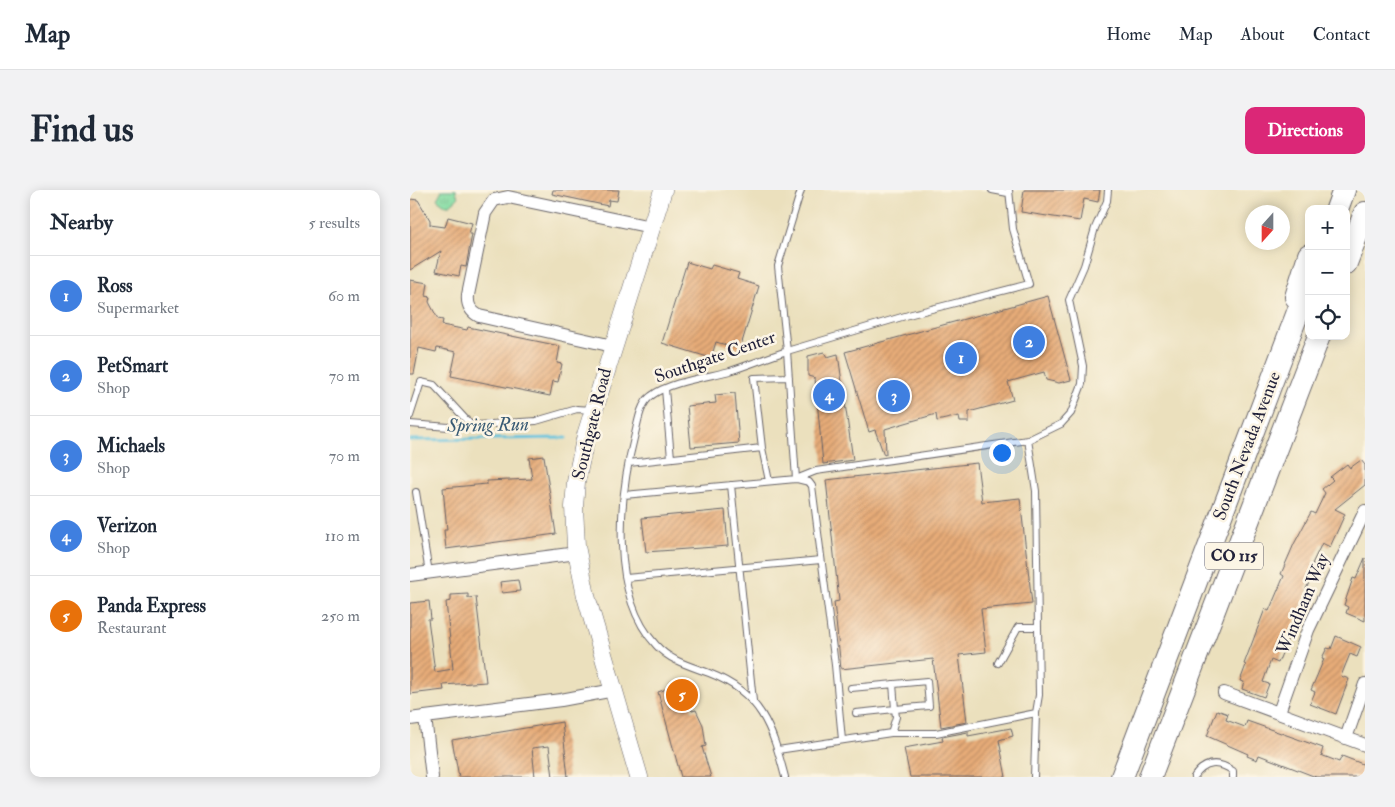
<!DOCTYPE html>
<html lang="en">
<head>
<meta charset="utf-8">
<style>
	:root { --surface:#fff; --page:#f2f2f3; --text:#1f2937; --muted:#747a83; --line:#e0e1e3; --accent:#db2777 }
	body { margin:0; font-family:"IM FELL Double Pica",serif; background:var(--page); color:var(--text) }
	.controls { position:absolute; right:15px; top:15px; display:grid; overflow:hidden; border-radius:10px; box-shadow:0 2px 12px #0003 }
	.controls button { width:45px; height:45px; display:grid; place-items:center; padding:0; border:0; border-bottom:1px solid var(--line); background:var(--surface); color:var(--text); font:25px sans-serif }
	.compass { position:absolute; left:835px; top:15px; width:45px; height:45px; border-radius:50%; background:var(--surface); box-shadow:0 2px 12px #0003; rotate:201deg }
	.you { position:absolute; left:591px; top:262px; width:18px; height:18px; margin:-12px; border:4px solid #fff; border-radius:50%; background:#1a73e8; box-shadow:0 0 0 8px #1a73e833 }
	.badge { display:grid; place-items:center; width:32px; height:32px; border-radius:50%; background:var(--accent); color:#fff; font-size:16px; font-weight:700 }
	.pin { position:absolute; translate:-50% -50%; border:2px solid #fff; box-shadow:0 1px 5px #0006 }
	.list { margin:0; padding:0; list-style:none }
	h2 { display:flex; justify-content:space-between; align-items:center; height:65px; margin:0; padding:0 20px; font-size:21px }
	h2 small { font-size:16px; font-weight:400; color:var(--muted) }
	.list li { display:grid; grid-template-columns:32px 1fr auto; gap:15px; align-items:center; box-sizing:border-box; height:80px; padding:0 20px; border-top:1px solid var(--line) }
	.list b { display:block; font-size:19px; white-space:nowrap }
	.list p { margin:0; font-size:16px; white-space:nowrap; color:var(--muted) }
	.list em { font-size:16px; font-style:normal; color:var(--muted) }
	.icon { flex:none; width:28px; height:28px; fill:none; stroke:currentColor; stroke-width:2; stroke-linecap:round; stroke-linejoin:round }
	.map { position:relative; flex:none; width:955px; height:587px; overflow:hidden; border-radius:10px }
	header { display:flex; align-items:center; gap:30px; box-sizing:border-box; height:70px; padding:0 25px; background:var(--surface); border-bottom:1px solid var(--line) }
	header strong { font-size:24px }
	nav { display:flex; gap:28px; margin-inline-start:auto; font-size:18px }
	.intro { display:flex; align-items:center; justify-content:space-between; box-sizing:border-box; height:120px; padding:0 30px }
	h1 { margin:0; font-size:35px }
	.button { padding:12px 22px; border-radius:10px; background:var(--accent); color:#fff; font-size:18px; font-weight:700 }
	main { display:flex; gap:30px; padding:0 30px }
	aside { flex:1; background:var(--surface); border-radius:10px; box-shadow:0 2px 12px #0003 }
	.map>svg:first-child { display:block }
</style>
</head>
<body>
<header>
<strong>Map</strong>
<nav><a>Home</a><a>Map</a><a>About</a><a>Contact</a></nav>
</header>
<div class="intro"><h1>Find us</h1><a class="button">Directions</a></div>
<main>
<aside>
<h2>Nearby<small>5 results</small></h2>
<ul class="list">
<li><span class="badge" style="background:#3f7fe0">1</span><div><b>Ross</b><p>Supermarket</p></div><em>60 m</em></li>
<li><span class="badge" style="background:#3f7fe0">2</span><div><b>PetSmart</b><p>Shop</p></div><em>70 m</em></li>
<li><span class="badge" style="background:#3f7fe0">3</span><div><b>Michaels</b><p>Shop</p></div><em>70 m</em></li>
<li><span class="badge" style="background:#3f7fe0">4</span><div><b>Verizon</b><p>Shop</p></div><em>110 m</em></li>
<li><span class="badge" style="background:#e8710a">5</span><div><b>Panda Express</b><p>Restaurant</p></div><em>250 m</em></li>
</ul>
</aside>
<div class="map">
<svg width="955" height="587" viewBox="0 0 955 587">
	<defs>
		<pattern id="park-tufts" width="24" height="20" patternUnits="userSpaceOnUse" patternTransform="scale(1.25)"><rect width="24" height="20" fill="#83dca2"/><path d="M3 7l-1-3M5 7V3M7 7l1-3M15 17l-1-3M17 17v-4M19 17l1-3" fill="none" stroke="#71bc8c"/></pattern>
		<pattern id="building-hatch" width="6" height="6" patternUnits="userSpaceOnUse" patternTransform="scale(1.25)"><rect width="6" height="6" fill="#e7ac78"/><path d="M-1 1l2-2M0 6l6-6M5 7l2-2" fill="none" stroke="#bb8c64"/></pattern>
	</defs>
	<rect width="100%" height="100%" fill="#fcf5e5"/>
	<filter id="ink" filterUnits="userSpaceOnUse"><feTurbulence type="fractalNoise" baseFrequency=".02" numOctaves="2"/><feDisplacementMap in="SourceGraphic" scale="10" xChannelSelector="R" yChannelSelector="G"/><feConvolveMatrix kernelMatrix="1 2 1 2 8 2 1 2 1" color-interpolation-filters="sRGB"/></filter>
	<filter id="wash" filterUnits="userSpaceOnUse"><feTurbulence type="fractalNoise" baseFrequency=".0096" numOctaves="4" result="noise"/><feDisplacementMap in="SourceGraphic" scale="20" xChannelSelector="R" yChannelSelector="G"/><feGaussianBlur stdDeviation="1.12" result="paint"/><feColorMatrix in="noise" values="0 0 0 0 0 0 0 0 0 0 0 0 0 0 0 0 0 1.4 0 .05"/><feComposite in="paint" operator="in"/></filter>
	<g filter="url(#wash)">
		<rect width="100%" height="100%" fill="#ebe0bd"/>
		<!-- park -->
		<path fill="url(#park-tufts)" stroke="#527f6e" d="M32 0H46L48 8 40 15H35L27 9Z"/>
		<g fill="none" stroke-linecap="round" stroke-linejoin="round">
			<!-- stream -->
			<path stroke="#61c3df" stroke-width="3" d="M0 250 156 248"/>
		</g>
		<g id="blocks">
			<!-- building -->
			<path fill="url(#building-hatch)" d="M143 0H209L207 11 199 10 198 16 142 4Z
				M614 0H690L688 12 674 9 670 31 611 22Z
				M0 9 8 10 20 30V35L35 37 38 27 62 33 59 44H62L56 77 51 76 49 86 26 81 31 61 0 80Z
				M277 72 300 79 302 75 329 83 327 89 349 96 330 159 306 152 301 168 252 153Z
				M0 90 18 93 16 106 20 107 19 112 28 129 33 130 32 135 57 140 58 137 150 156 147 173 152 174 148 192 143 191 140 206 41 186 46 162 27 158 26 162 9 158 4 184H0Z
				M638 106 661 190 649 193 636 190 634 182 598 192 603 210 559 222V232H550L549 226 527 231 526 224 475 239 476 264 474 265 465 240 459 242 435 162Z
				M414 162 417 167 428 164 443 270 413 274 405 188 398 186V166Z
				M325 203 329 253 281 257 277 216 306 213 305 205Z
				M134 266 146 344 36 359 34 340H37L33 298 77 294V291L122 289 119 268Z
				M951 270 955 275V295L925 319 935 324 920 357 912 353 902 374 907 376 896 399 898 400 868 473 861 470 853 492 859 494 854 507 832 499 834 492 830 491 836 475 834 474 855 419 859 421 874 386 871 384 884 354 901 322 905 324 915 303 912 299 923 290 920 287 937 274 940 278Z
				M567 273 572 312 610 308 622 414 571 419 576 462 549 465 557 532 531 537 523 469 431 479 424 412 429 411 416 290Z
				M315 320 318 356 236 362 232 328Z
				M955 368V431L936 423 938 417 934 415 943 388 946 389Z
				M108 390 110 401 92 403 90 392Z
				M58 404V408L66 407 76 492 33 495 34 500 0 504V413L19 411 21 429H18L25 482 43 479 36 412 41 411V405Z
				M926 446 951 457 947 467 940 464 931 486 939 489 926 524 900 514 905 502 901 500 914 469 912 468 917 458 921 459Z
				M263 493 278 497 282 521 286 520 293 535 296 556 292 557 301 587H271L248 502 262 497Z
				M807 520 818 524 816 530 835 537 837 531 913 558 911 565 929 572 932 566 955 575V587H906L849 565 847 570 837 566 838 564 797 546Z
				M152 532 158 587H143L139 556 122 558 125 587H49L42 550Z
				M601 538 603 546 589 550 596 587H500L494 558 533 551 532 547 558 542V546Z"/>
		</g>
	</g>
	<g filter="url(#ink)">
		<use href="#blocks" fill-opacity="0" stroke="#686468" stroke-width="1"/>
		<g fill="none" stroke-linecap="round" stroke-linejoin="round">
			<!-- lane casing -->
			<g stroke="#686468" stroke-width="8">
				<path id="lane" d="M582 0 598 3
					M255 199 261 268
					M0 226 11 192 24 195 60 234
					M0 234 39 237 126 231 167 219 182 220
					M618 250 651 234 661 223 672 194 673 176 659 110 674 76 685 38 697 11 698 0
					M352 258 359 291
					M219 273 352 258 344 188 379 187
					M386 289 377 161 502 124 619 94 603 39 599 0
					M387 289 399 292 402 296 425 475 432 550
					M321 295 343 511
					M6 302 19 383
					M214 305 386 289 406 281 618 250 626 301 629 505 626 523
					M216 388 411 370
					M588 473 608 437H628
					M441 498 517 491 519 516 485 519 486 527 481 543
					M446 523 485 519 483 494
					M368 560 481 543H526L626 523 624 587
					M375 587C362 537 351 503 299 483 280 476 260 471 246 455 199 404 209 306 225 244 228 232 230 214 241 206 259 192 297 187 320 181 339 175 358 167 377 161L368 76 391 0
					M784 587C795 571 808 571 823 581V587"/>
			</g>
			<!-- street casing -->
			<g stroke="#686468" stroke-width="14">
				<path id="street" d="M203 156 69 126C60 121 57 115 58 105L75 23 84 10 98 7 241 37
					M0 385 167 363
					M814 503 955 555
					M869 522 898 440 955 321
					M15 527 151 510 204 500
					M0 529 15 527 22 587
					M936 548 955 494"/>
			</g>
			<!-- secondary casing -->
			<g stroke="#686468" stroke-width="19">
				<path id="secondary" d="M229 587 176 406 166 356 164 317 166 292 176 245 253 0"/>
			</g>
			<!-- highway casing -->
			<g stroke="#686468" stroke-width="24">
				<path id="highway" d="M927 19 934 0
					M936 73 955 23
					M886 107 899 65
					M712 587 899 93
					M740 587 909 146"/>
			</g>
			<!-- lane -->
			<use href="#lane" stroke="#fff" stroke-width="6"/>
			<!-- street -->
			<use href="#street" stroke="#fff" stroke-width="12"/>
			<!-- secondary -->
			<use href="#secondary" stroke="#fff" stroke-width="18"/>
			<!-- highway -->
			<use href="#highway" stroke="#fff" stroke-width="22"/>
		</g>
	</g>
	<g text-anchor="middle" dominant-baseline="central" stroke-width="5" stroke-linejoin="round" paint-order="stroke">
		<!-- shield labels -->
		<rect fill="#fcf5e5" stroke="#63616e" stroke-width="1" x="795" y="352.5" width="58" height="27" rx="4"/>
		<g font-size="16" font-weight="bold" fill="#22223b">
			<text x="824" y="366">CO 115</text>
		</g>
		<!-- street labels -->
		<g font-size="18" fill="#22223b" stroke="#fcf5e5">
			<text transform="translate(305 167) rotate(-19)">Southgate Center</text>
			<text transform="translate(182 234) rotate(-76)">Southgate Road</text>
			<text transform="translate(837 256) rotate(-69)">South Nevada Avenue</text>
			<text transform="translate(893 414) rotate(-67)">Windham Way</text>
		</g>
		<!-- water labels -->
		<g font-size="19" font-style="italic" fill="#385a74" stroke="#fcf5e5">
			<text transform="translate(78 235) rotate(-1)">Spring Run</text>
		</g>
	</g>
</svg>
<div class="controls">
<button>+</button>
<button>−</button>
<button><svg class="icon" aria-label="locate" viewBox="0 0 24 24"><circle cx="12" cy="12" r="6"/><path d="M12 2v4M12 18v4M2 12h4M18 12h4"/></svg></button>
</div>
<svg class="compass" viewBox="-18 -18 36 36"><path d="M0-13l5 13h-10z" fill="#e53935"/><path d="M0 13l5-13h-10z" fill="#747a83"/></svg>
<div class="you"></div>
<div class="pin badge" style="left:551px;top:168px;background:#3f7fe0">1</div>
<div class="pin badge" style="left:619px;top:152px;background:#3f7fe0">2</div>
<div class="pin badge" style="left:484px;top:206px;background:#3f7fe0">3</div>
<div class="pin badge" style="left:419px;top:205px;background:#3f7fe0">4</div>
<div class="pin badge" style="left:272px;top:505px;background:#e8710a">5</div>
</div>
</main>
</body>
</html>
